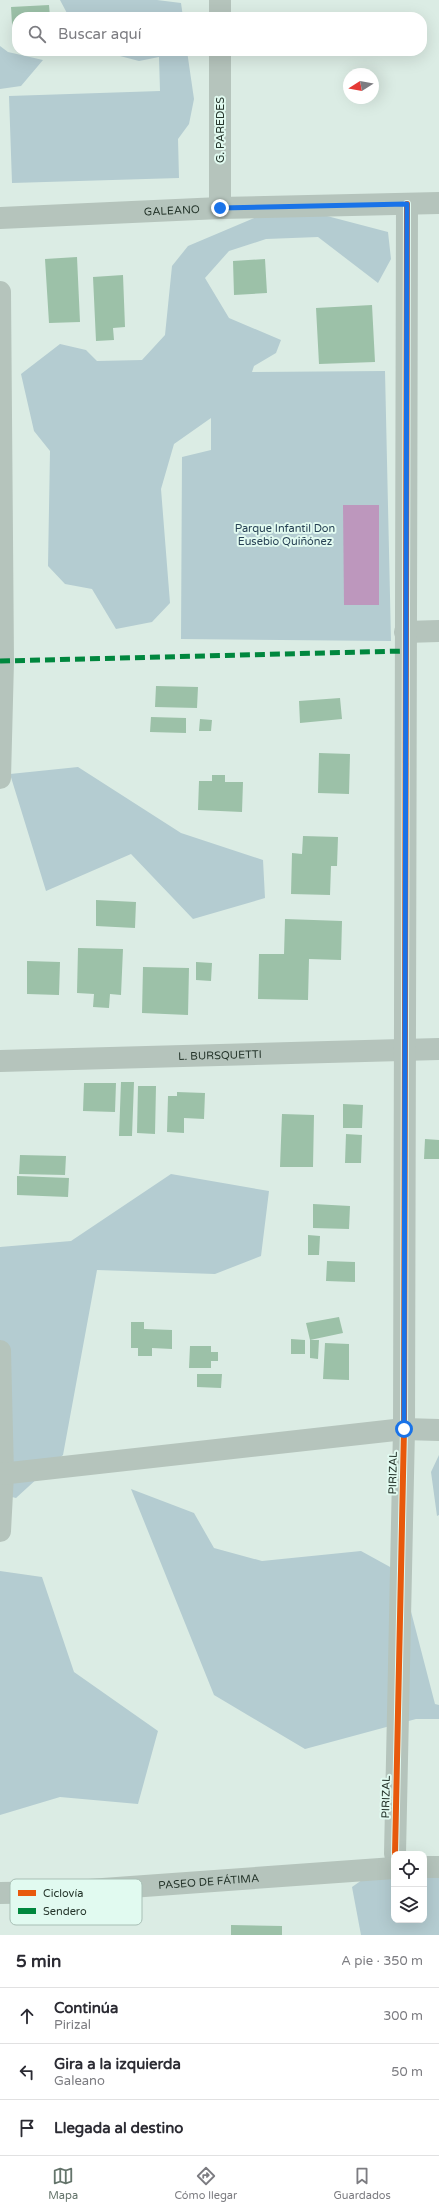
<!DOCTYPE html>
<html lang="es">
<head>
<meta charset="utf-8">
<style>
	:root { --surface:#fff; --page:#f2f2f3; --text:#2b2b33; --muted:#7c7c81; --line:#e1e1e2; --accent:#64746b }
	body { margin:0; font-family:"Varela Round",sans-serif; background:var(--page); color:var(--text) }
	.controls { position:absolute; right:12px; bottom:12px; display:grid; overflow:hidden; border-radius:8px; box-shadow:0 4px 16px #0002 }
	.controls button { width:36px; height:36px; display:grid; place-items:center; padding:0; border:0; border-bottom:1px solid var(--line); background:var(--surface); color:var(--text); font:20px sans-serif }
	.compass { position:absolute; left:343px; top:68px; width:36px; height:36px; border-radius:50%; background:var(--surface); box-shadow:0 4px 16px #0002; rotate:259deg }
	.stop { position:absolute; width:12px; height:12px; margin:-9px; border:3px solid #1a73e8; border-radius:50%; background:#fff }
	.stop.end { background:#1a73e8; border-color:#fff; box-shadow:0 1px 4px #0008 }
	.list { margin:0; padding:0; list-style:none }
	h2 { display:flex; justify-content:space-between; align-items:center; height:52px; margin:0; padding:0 16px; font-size:17px }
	h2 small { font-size:13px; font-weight:400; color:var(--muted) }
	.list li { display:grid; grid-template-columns:26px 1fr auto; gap:12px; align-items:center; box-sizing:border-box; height:56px; padding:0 16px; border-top:1px solid var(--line) }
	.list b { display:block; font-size:15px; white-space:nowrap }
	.list p { margin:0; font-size:13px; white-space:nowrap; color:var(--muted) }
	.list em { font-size:13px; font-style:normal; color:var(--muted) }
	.icon { flex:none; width:22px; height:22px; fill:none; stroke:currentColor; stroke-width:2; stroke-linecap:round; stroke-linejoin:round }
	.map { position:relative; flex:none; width:439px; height:1935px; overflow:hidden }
	.search { position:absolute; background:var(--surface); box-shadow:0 4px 16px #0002; left:12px; right:12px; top:12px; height:44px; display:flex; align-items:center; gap:10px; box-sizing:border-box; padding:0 14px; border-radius:16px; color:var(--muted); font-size:15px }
	.sheet { height:220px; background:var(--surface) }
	nav { display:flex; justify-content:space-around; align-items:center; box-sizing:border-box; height:56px; border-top:1px solid var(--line); background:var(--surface); font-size:11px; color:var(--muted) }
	nav a { display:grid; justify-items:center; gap:2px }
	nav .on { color:var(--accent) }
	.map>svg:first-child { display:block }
</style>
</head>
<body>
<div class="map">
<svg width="439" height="1935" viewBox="0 0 439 1935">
	<rect width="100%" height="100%" fill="#dbece4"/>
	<!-- green -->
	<path fill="#b4ccd1" d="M60 0H157L181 3 183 17H69Z
		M0 46 8 52 43 60 21 86 0 89Z
		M101 51H187L194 99 189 124 178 139 179 178 12 183 9 96 160 91 159 57 139 61Z
		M285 205 388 232 391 259 378 283 318 237 266 239 229 251 205 278 229 318 281 340 276 353 254 366 252 372 385 371 391 641 181 639 182 457 211 450V418L174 444 161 489 170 603 152 622 116 629 92 589 65 584 48 566 50 451 34 431 21 374 60 344 86 350 97 361 142 360 165 335 172 266 188 246Z
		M78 767 181 833 263 860 265 898 193 919 131 854 46 891 10 774Z
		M171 1174 269 1191 261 1256 215 1274 97 1270 63 1455 16 1498 0 1494V1247L71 1241Z
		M439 1455V1515L437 1516 431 1472Z
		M131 1489 194 1513 214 1548 262 1561 361 1551 401 1573 435 1704 439 1705V1719H416L305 1749 214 1695Z
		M0 1571 42 1577 74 1672 158 1731 138 1804 60 1797 0 1815Z
		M392 1859 394 1860V1920H424V1868L439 1872V1935H361L352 1887Z"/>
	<!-- water -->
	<path fill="#bd97bd" d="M343 505H379V605H344Z"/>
	<!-- building -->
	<path fill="#9cc1a8" d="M49 5 50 17H17V41H13L11 7Z
		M77 257 80 322 49 323 45 259Z
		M265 259 267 293 234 295 233 261Z
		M123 275 125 327 113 328 114 340 96 341 93 277Z
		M372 305 375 362 319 364 316 308Z
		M156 686 198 687 197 708 155 707Z
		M340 698 342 719 300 723 299 701Z
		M151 717 186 718V733L150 732Z
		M200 719 212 720 211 731H199Z
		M319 753 350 754 349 794 318 793Z
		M212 775H225V782H243L242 812 198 810 199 781H212Z
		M303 836 338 837 337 866H331L330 895 291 894 292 853 302 854Z
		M96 900 136 902 135 928 96 926Z
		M285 919 342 921 341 960 309 959 308 1000 258 999 259 954H284Z
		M78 948 123 949 121 995 110 994 109 1008 93 1007 94 994 77 993Z
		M27 961 60 962 59 995 27 994Z
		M196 962 212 963 211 981 196 980Z
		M143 967 189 968 188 1015 142 1013Z
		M121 1082H134L132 1136H119Z
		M84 1083H116L115 1112 83 1111Z
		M138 1086H156L155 1134 137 1133Z
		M177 1092 205 1093 204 1119 184 1118V1133L167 1132 168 1096H177Z
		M343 1104 363 1105 362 1128H343Z
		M282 1114 314 1115 313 1167H280Z
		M346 1134 362 1135 361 1163H345Z
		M425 1139 439 1140V1159H424Z
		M20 1155 66 1156 65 1175 19 1174Z
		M17 1176 69 1178 68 1197 17 1195Z
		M313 1204 350 1206 349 1229 313 1228Z
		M308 1235 320 1236 319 1255H308Z
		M327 1261 355 1262V1282L326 1281Z
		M339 1317 343 1333 310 1340H319L318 1359 310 1358V1340L306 1323Z
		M131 1322H144V1329L172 1330V1349L152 1348V1356H138V1348H131Z
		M291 1339 305 1340V1354H291Z
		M325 1343 349 1344V1380L323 1379Z
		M190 1346H211V1352H218V1361H211V1368H189Z
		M197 1374H222L221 1388 197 1387Z
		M231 1925 282 1926V1935H231Z"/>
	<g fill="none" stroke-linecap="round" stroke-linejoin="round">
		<!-- minor -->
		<g stroke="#b5c4bc" stroke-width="22">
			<path d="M220 17V0"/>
			<path d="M220 208V51"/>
			<path id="s1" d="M0 218 220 208 439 203"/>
			<path d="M0 292 3 661 0 778"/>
			<path d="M405 632 439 631"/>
			<path id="s2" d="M0 1061 439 1049"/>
			<path d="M0 1351 3 1474 0 1531"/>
			<path d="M0 1474 404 1429 439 1430"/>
			<path d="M395 1854 404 1429 407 204"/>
			<path d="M424 1867H439"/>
			<path id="s3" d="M0 1893 61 1892 394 1868"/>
		</g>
		<!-- quiet -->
		<path stroke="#00873e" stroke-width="5" stroke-dasharray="10 5" stroke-linecap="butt" d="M0 661 405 651"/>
		<!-- cycleway casing -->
		<g stroke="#e1faf0" stroke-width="8">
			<path id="cycleway" d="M395 1854 404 1429 407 204"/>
		</g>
		<!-- cycleway -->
		<use href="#cycleway" stroke="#e8590c" stroke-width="6"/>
	</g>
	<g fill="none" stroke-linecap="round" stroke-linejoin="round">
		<!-- route -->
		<path stroke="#1a73e8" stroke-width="5" d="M220 208 407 204 404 1429"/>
	</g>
	<g text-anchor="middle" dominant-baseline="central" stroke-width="4" stroke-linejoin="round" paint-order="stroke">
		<!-- street labels -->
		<g font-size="11" fill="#24342a" stroke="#e1faf0">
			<text transform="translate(220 130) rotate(-90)">G. PAREDES</text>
			<text stroke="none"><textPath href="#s1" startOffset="172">GALEANO</textPath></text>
			<text stroke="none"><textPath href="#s2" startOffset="220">L. BURSQUETTI</textPath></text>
			<text transform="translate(393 1473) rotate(-89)">PIRIZAL</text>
			<text transform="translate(386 1797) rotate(-89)">PIRIZAL</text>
			<text stroke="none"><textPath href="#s3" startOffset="209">PASEO DE FÁTIMA</textPath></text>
		</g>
		<!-- park labels -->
		<g font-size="11" fill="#274154" stroke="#e1faf0">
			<text x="285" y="528">Parque Infantil Don<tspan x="285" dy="13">Eusebio Quiñónez</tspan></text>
		</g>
	</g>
	<!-- legend -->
	<rect x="10" y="1879" width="132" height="46" rx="6" fill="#e1faf0" stroke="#a8bfb5" stroke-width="1"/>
	<rect x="18" y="1890" width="18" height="6" fill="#e8590c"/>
	<rect x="18" y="1908" width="18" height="6" fill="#00873e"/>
	<g font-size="11" fill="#24342a">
		<text x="43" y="1897">Ciclovía</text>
		<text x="43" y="1915">Sendero</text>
	</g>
</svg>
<div class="controls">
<button><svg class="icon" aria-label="locate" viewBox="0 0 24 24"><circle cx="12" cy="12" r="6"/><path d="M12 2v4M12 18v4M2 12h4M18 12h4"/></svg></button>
<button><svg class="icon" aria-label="layers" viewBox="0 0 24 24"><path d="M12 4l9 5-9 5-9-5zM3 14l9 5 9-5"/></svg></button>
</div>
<svg class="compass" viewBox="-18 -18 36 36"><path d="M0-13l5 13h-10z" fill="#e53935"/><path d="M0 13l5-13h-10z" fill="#7c7c81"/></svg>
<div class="stop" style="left:404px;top:1429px"></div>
<div class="stop end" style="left:220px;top:208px"></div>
<div class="search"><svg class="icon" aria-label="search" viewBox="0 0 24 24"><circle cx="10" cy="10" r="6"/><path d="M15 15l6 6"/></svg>Buscar aquí</div>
</div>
<section class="sheet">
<h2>5 min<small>A pie · 350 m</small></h2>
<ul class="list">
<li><svg class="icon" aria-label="ahead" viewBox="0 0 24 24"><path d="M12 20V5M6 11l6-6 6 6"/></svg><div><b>Continúa</b><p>Pirizal</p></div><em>300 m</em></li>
<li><svg class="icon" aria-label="left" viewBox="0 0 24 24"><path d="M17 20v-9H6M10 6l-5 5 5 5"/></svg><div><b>Gira a la izquierda</b><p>Galeano</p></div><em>50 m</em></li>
<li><svg class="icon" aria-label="arrive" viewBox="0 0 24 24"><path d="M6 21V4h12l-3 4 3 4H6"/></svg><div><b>Llegada al destino</b></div></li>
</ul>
</section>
<nav>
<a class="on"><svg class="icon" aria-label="map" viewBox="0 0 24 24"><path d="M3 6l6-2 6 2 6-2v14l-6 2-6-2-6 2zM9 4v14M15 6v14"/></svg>Mapa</a>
<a><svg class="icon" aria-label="directions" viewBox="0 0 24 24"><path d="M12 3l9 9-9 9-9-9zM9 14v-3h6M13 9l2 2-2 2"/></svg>Cómo llegar</a>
<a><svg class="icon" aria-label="saved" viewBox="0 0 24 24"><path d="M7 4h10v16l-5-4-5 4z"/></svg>Guardados</a>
</nav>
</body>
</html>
